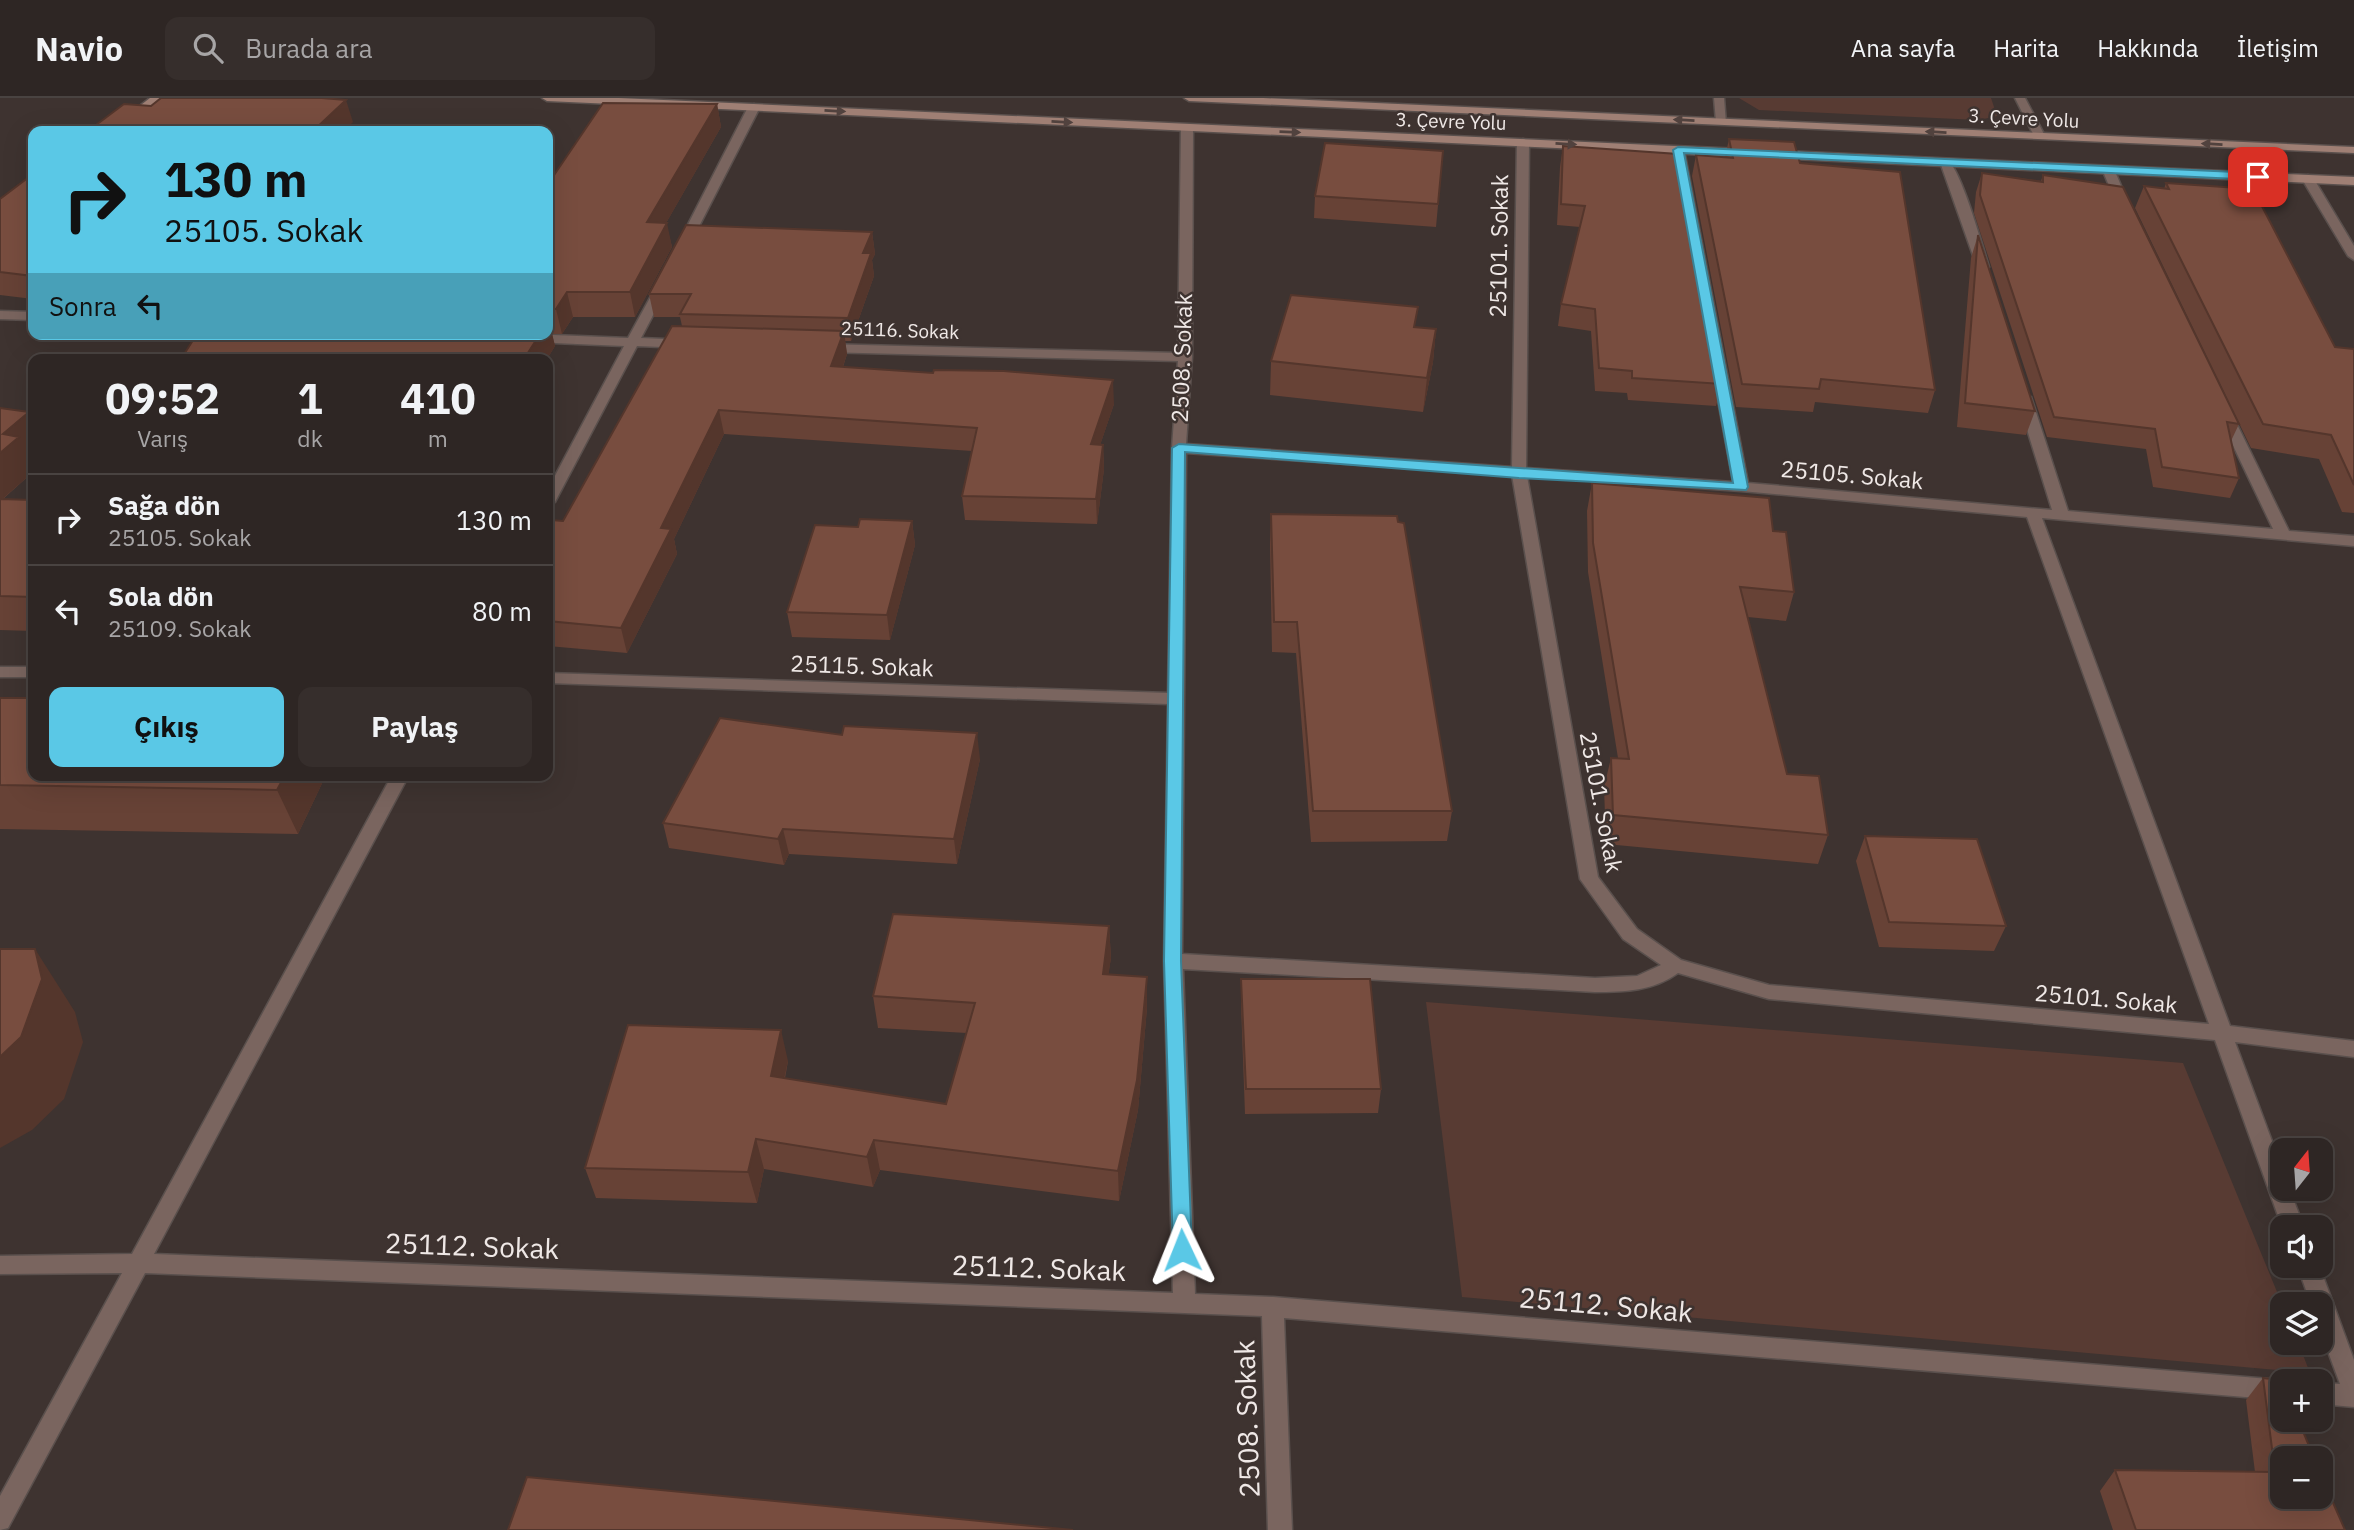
<!DOCTYPE html>
<html lang="tr">
<meta charset="utf-8">
<style>
body{margin:0;font-family:"IBM Plex Sans",sans-serif;background:#362e2c;color:#f1f3f6;height:100vh;display:flex;flex-direction:column;font-size:26px;white-space:nowrap}
*{box-sizing:border-box;margin:0}
p{font-size:23px;color:#a7a5a6}
.icon{flex:none;width:38px;height:38px;fill:none;stroke:currentColor;stroke-width:2;stroke-linecap:round;stroke-linejoin:round}
.map{position:relative;flex:1;overflow:hidden}
.details{position:absolute;left:28px;top:256px;width:525px;height:427px;display:flex;flex-direction:column;background:#2e2624;border-radius:14px;box-shadow:0 7px 28px #0002,0 0 0 2px #494341}
.details>*{flex:none}
.banner{position:absolute;left:28px;top:28px;width:525px;height:214px;border-radius:14px;box-shadow:0 7px 28px #0002,0 0 0 2px #494341;background:#5ac8e6;color:#111;overflow:hidden}
.needle{width:46px;rotate:17deg}
.buttons{position:absolute;left:2270px;top:1040px;display:grid;gap:14px}
.buttons a{display:grid;place-items:center;width:63px;height:63px;border-radius:14px;background:#2e2624;box-shadow:0 7px 28px #0002,0 0 0 2px #494341;font-size:35px}
.pin{position:absolute;display:grid;place-items:center;width:60px;height:60px;color:#fff;margin:-30px;border-radius:14px;box-shadow:0 4px 10px #0006}
.me{position:absolute;width:77px;margin:-38px;rotate:358deg;stroke-linejoin:round;filter:drop-shadow(0 0 5px #0008)}
.turn{display:flex;align-items:center;gap:24px;height:147px;padding:0 21px;font-size:32px}
.turn .icon{width:91px;height:91px;stroke-width:2.5}
.turn b{display:block;font-size:49px;line-height:60px}
.then{display:flex;align-items:center;height:66px;padding:0 21px;background:#0003;gap:14px;font-size:26px}
.eta{display:flex;justify-content:space-evenly;align-items:center;height:119px;text-align:center}
.eta b{font-size:42px;font-weight:700;line-height:49px}
.button{display:flex;gap:14px;margin-top:auto;padding:14px 21px}
.button a{flex:1;height:80px;border-radius:14px;background:#5ac8e6;color:#111;font-size:28px;font-weight:700;line-height:80px;text-align:center}
.button a+a{background:#362e2c;color:#f1f3f6}
ul{padding:0;list-style:none}
li{display:flex;align-items:center;gap:21px;height:91px;padding:0 21px;border-top:2px solid #494341}
li div{flex:1}
li b{display:block;font-size:26px}
li em{font-style:normal}
header{display:flex;align-items:center;gap:42px;box-sizing:border-box;height:98px;padding:0 35px;background:#2e2624;border-bottom:2px solid #494341}
header strong{font-size:33px}
nav{display:flex;gap:38px;margin-inline-start:auto;font-size:24px}
.search{width:490px;height:63px;background:#362e2c;display:flex;align-items:center;gap:18px;box-sizing:border-box;padding:0 24px;border-radius:14px;color:#a7a5a6;font-size:26px}
.map>svg:first-child{display:block}
.green{fill:#583b33}
.lines{fill:none;stroke-linecap:round;stroke-linejoin:round}
.street-casing{stroke:#5a504d;stroke-width:3}
.secondary-casing{stroke:#5a504d;stroke-width:3}
.street{fill:#7a655f;fill-rule:evenodd}
.secondary{fill:#9f7f74;fill-rule:evenodd}
.wall{fill:#674236}
.shaded-wall{fill:#54362c}
.building{fill:#784d3f;stroke:#54362c;stroke-width:2}
.oneway{fill:#51423e}
.route{fill:#5ac8e6;stroke:#3a8296;stroke-width:2}
.labels{text-anchor:middle;stroke-width:5;stroke-linejoin:round;paint-order:stroke}
.far-street-label{font-size:19px;fill:#efe8e6;stroke:#3e3330}
.street-label{font-size:23px;fill:#efe8e6;stroke:#3e3330}
.near-street-label{font-size:28px;fill:#efe8e6;stroke:#3e3330}
</style>
<header>
<strong>Navio</strong>
<div class="search"><svg class="icon" aria-label="search" viewBox="0 0 24 24"><circle cx="10" cy="10" r="6"/><path d="M15 15l6 6"/></svg>Burada ara</div>
<nav><a>Ana sayfa</a><a>Harita</a><a>Hakkında</a><a>İletişim</a></nav>
</header>
<div class="map">
<svg width="2354" height="1432" viewBox="0 0 2354 1432">
<rect width="100%" height="100%" fill="#3e3330"/>
<path class="green" d="M1739 0H1991L1997 18 1979 22 1759 12Z
M1426 904 2183 965 2282 1206V1244H2298L2310 1275 1462 1199Z"/>
<g class="lines">
<g class="street-casing">
<path id="street" d="M1714 0H1724L1726 26 1716 24Z
M2015 0H2025L2045 38 2043 40H2035Z
M754 6 760 9 690 146 680 149 678 146 748 9Z
M1187 27 1193 30 1192 259 1186 346 1512 369 1517 44 1523 41 1529 44 1526 370 1733 384 1672 52 1678 49 1684 52 1748 385 2052 412 2017 299 2024 295 2031 299 2068 413 2273 431 2218 316 2225 312 2232 316 2289 433 2354 438V448L2042 420 2230 928 2354 943V959L2235 944 2282 1070V1090H2289L2304 1129H2282L2215 942 1769 901 1678 875C1653 893 1625 894 1595 894L1183 871 1195 1196 1273 1199 2282 1282 2285 1283H2282V1302L1284 1220 1292 1432H1268L1262 1218 145 1175 8 1430 0 1432V1398L122 1175 0 1176V1158L132 1156 392 677H409L154 1156 1173 1195 1164 863 1168 606 548 585V575L1168 595 1172 350 1178 263 823 254 816 250 823 246 1178 255 1181 30ZM1186 355 1512 377 1580 781 1623 841 1661 867 1637 878 1595 880 1182 856ZM1527 378 1741 393 2027 419 2209 926 1769 887 1681 862 1637 831 1598 779Z
M1946 61C1960 67 1983 150 1989 169L1987 172H1979L1977 169 1940 64Z
M2104 69 2114 71 2130 109 2128 112 2118 109 2102 71Z
M2308 77 2314 81 2354 148V162L2348 158 2302 81Z
M663 183 669 187 641 240 687 242 694 246 687 250 637 248 555 404 548 408V391L624 248 530 244 523 240 529 236 628 240 657 187Z
M0 213 33 214V222L0 221Z
M0 569H33V579H0Z
M2297 1167H2319L2354 1262V1309L2320 1306V1285L2340 1286 2320 1232V1206H2311Z"/>
</g>
<g class="secondary-casing">
<path id="secondary" d="M150 0H162L119 33H107Z
M542 0H619L2354 79V87L547 3Z
M1184 0H1263L2354 49V55L1189 3Z"/>
</g>
<use href="#street" class="street"/>
<use href="#secondary" class="secondary"/>
</g>
<path class="wall" d="M717 6 721 29 666 125 672 149 635 219H573L562 236H552L555 248 547 261H181L548 236V86Z
M1729 41 1800 65 1935 292 1928 315 1815 304 1813 314 1736 309 1692 78 1696 57 1725 59Z
M1563 48 1722 286 1716 308 1628 302 1627 295 1595 293 1591 233 1558 228 1561 206 1580 129 1557 127 1560 69Z
M1443 53 1436 129 1314 120 1315 98Z
M1982 75 2041 83 2043 77 2239 326 2231 343 2239 380 2230 400 2153 389 2146 351 2047 339 1974 115 1976 94Z
M33 76V201L0 197V101Z
M2166 85 2335 249 2354 251V415L2342 414 2319 361 2251 350 2135 110 2144 88 2164 91Z
M872 134 875 156 872 162 874 178 851 243H845L847 256 843 269 1114 306 1100 347H1103L1104 371 1097 426 965 422 962 398 972 353 724 336 674 441 677 456 627 555 548 548V427L563 423 682 228 680 219H654L649 196Z
M1978 137 2035 313 2026 337 1957 329 1971 160Z
M1416 229 1436 231 1433 264 1423 314 1270 297 1271 263Z
M0 310 33 368V374L3 401 33 402V533L0 532Z
M1592 385 1773 433 1794 494 1786 523 1748 519 1787 676 1828 737 1818 766 1606 746 1604 689 1611 660H1618L1588 474 1587 413Z
M1271 416 1398 424 1452 713 1447 743 1311 744 1296 555 1272 554 1270 446Z
M912 423 915 447 890 542 792 539 787 514 858 429Z
M0 600 326 677 298 736 0 731Z
M980 661 957 766 789 756 784 767 669 750 663 725Z
M1865 738 2006 828 1994 853 1879 849 1856 763Z
M1109 828 1111 860 1108 877 1147 879V910L1138 1012 1119 1103 880 1072 873 1089 764 1071 757 1105 596 1100 585 1070 788 963 785 980 946 1006 967 935 878 930 873 898Z
M1241 881 1381 991 1378 1015 1245 1016 1241 906Z
M2263 1280 2345 1432H2113L2100 1393 2115 1372 2255 1374 2246 1302Z"/>
<path class="shaded-wall" d="M346 2 353 24 344 33H313Z
M717 6 721 29 653 148 647 124Z
M667 125 672 149 635 219 630 194Z
M872 134 875 156 872 162 874 178 851 243 848 220 863 155Z
M567 194 573 219 562 236 556 211Z
M549 223 555 248 547 261H524L540 236H548Z
M1436 231 1433 264 1423 314 1427 280Z
M844 233 847 256 835 292 831 268Z
M1113 282 1114 306 1092 371 1091 346Z
M719 312 724 336 674 441 677 456 627 555 621 530 661 430Z
M29 314 33 322V358L30 361 33 368V374L0 403V355L3 336Z
M1103 347 1104 371 1097 426 1096 401Z
M912 423 915 447 890 542 887 517Z
M977 635 980 661 957 766 954 741Z
M285 677H326L298 736 277 692Z
M783 731 789 756 784 767 778 741Z
M1109 828 1111 860 1104 908 1103 876Z
M35 851 75 914 83 944 64 1001 32 1032 0 1050V959Z
M1147 879V910L1138 1012 1119 1103 1118 1073Z
M781 932 788 963 778 1009 771 978Z
M756 1041 764 1071 757 1105 748 1074Z
M874 1042 880 1072 873 1089 867 1059Z"/>
<path class="building" d="M161 0H322L346 2 313 33H88L124 6 151 8Z
M603 5 717 6 647 124 667 125 630 194H567L556 211H548V86Z
M1729 41 1794 44 1800 65 1900 74 1935 292 1821 281 1819 291 1742 286 1696 57 1733 60Z
M1325 45 1443 53 1438 106 1315 98Z
M1563 48 1678 56 1722 286 1632 280V273L1599 270 1595 211 1561 206 1585 108 1561 106Z
M1982 75 2043 84V77L2123 89 2239 326 2227 324 2239 380 2162 369 2155 331 2054 319 1980 97Z
M33 76V178L0 174V101Z
M2166 85 2253 91 2335 249 2354 251V387L2331 337 2263 326 2144 88 2169 91Z
M686 127 872 134 863 155H871L848 220 680 216 691 196H649Z
M1978 137 2035 313 1965 305Z
M1291 197 1418 209 1414 229 1436 231 1427 280 1271 263Z
M672 228 844 233 831 268 933 275 934 272 1004 273 1113 282 1091 346 1103 347 1096 401 962 398 977 330 719 312 661 430 671 431 621 530 548 523V427L551 422 563 423Z
M197 236H540L524 261H181Z
M0 310 29 314 3 336 19 339 0 355Z
M1592 385 1769 400 1773 433 1786 434 1794 494 1740 489 1787 676 1819 678 1828 737 1613 717 1611 660 1629 661 1593 445Z
M0 401 33 402V499L0 498Z
M1271 416 1397 418 1398 424 1404 425 1452 713H1313L1297 524H1274Z
M860 421 912 423 887 517 787 514 815 427 858 429Z
M0 600H33V677H285L277 692 0 687Z
M720 620 842 637 844 628 977 635 954 741 783 731 778 741 663 725Z
M1865 738 1977 741 2006 828 1889 824Z
M893 816 1109 828 1103 876 1147 879 1137 982 1118 1073 874 1042 867 1059 756 1041 748 1074 585 1070 628 927 781 932 771 978 946 1006 975 905 873 898Z
M0 851H35L42 881 21 939 0 959Z
M1241 881H1370L1381 991H1246Z
M2263 1280 2281 1282 2282 1284V1321H2298L2314 1360H2282V1398H2320V1375L2345 1432H2136L2115 1372 2275 1374Z
M527 1379 1073 1432H508Z"/>
<defs><path id="oneway-solid" d="M-6-.8H1V-3.2L6.5 0L1 3.2V.8H-6Z" transform="scale(1.75)"/></defs>
<g class="oneway">
<use href="#oneway-solid" transform="translate(835 13) rotate(3)"/>
<use href="#oneway-solid" transform="translate(1684 22) rotate(-177)"/>
<use href="#oneway-solid" transform="translate(1062 24) rotate(3)"/>
<use href="#oneway-solid" transform="translate(1290 34) rotate(2)"/>
<use href="#oneway-solid" transform="translate(1936 34) rotate(-177)"/>
<use href="#oneway-solid" transform="translate(1566 46) rotate(3)"/>
<use href="#oneway-solid" transform="translate(2212 46) rotate(-177)"/>
</g>
<path class="route" d="M1678 49 2258 75 2264 79 2258 82 1684 55 1748 389 1746 392 1519 380 1185 354 1181 863 1192 1152 1189 1158 1182 1161 1176 1158 1173 1152 1164 863 1172 350 1179 346 1733 385 1673 52Z"/>
<g class="labels">
<g class="far-street-label">
<text transform="translate(2024 20) rotate(3)" y="7">3. Çevre Yolu</text>
<text transform="translate(1451 23) rotate(2)" y="7">3. Çevre Yolu</text>
<text transform="translate(900 232) rotate(2)" y="7">25116. Sokak</text>
</g>
<g class="street-label">
<text transform="translate(1499 148) rotate(-89)" y="8">25101. Sokak</text>
<text transform="translate(1182 260) rotate(-88)" y="8">2508. Sokak</text>
<text transform="translate(1852 377) rotate(5)" y="8">25105. Sokak</text>
<text transform="translate(862 568) rotate(2)" y="8">25115. Sokak</text>
<text transform="translate(1601 704) rotate(79)" y="8">25101. Sokak</text>
<text transform="translate(2106 901) rotate(5)" y="8">25101. Sokak</text>
</g>
<g class="near-street-label">
<text transform="translate(472 1148) rotate(2)" y="10">25112. Sokak</text>
<text transform="translate(1039 1170) rotate(2)" y="10">25112. Sokak</text>
<text transform="translate(1606 1207) rotate(5)" y="10">25112. Sokak</text>
<text transform="translate(1247 1321) rotate(-92)" y="10">2508. Sokak</text>
</g>
</g>
</svg>
<div class="buttons">
<a><svg class="needle" viewBox="-14 -14 28 28"><path d="M0-13l5 13h-10z" fill="#e53935"/><path d="M0 13l5-13h-10z" fill="#a7a5a6"/></svg></a>
<a><svg class="icon" aria-label="sound" viewBox="0 0 24 24"><path d="M4 9h4l5-4v14l-5-4H4zM17 9q2 3 0 6"/></svg></a>
<a><svg class="icon" aria-label="layers" viewBox="0 0 24 24"><path d="M12 4l9 5-9 5-9-5zM3 14l9 5 9-5"/></svg></a>
<a>+</a>
<a>−</a>
</div>
<div class="pin" style="left:2258px;top:79px;background:#d93025"><svg class="icon" aria-label="arrive" viewBox="0 0 24 24"><path d="M6 21V4h12l-3 4 3 4H6"/></svg></div>
<svg class="me" style="left:1182px;top:1152px" viewBox="-20 -20 40 40"><path d="M0-17L14 15 0 8-14 15z" fill="#5ac8e6" stroke="#fff" stroke-width="4"/></svg>
<div class="banner">
<div class="turn"><svg class="icon" aria-label="right" viewBox="0 0 24 24"><path d="M7 20v-9h11M14 6l5 5-5 5"/></svg><div><b>130 m</b>25105. Sokak</div></div>
<div class="then">Sonra<svg class="icon" aria-label="left" viewBox="0 0 24 24"><path d="M17 20v-9H6M10 6l-5 5 5 5"/></svg></div>
</div>
<section class="details">
<div class="eta">
<div><b>09:52</b><p>Varış</p></div>
<div><b>1</b><p>dk</p></div>
<div><b>410</b><p>m</p></div>
</div>
<ul>
<li><svg class="icon" aria-label="right" viewBox="0 0 24 24"><path d="M7 20v-9h11M14 6l5 5-5 5"/></svg><div><b>Sağa dön</b><p>25105. Sokak</p></div><em>130 m</em></li>
<li><svg class="icon" aria-label="left" viewBox="0 0 24 24"><path d="M17 20v-9H6M10 6l-5 5 5 5"/></svg><div><b>Sola dön</b><p>25109. Sokak</p></div><em>80 m</em></li>
</ul>
<div class="button"><a>Çıkış</a><a>Paylaş</a></div>
</section>
</div>
